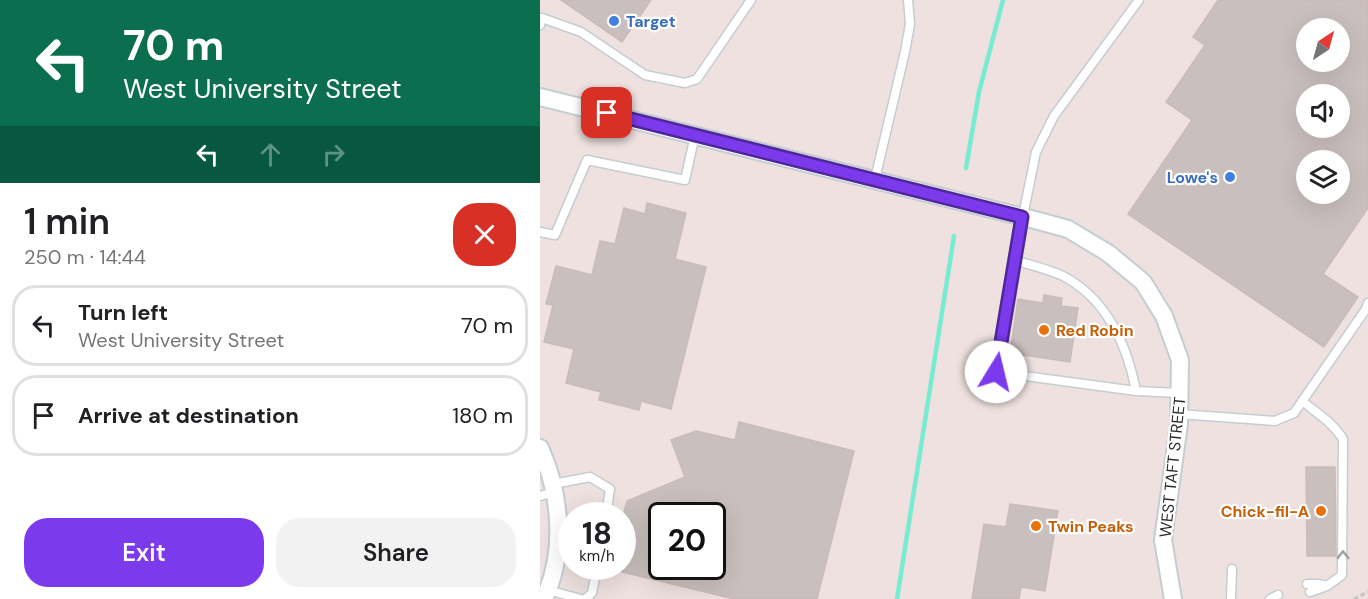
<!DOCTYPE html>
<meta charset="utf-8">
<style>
body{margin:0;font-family:"DM Sans",sans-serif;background:#f2f2f2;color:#202124;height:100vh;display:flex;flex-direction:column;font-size:22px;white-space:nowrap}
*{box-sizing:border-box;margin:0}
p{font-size:20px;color:#757577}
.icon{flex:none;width:33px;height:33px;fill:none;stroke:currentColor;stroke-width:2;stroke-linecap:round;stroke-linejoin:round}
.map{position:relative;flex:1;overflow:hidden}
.panel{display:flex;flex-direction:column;background:#fff;width:540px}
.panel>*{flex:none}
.banner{background:#0b6e4f;color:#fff;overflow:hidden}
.needle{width:39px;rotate:36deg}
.tools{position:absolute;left:756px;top:18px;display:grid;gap:12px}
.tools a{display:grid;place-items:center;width:54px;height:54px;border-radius:50%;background:#fff;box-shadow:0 6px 24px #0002;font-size:30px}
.speed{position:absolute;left:18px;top:502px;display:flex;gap:12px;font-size:30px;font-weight:700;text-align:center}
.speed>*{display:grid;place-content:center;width:78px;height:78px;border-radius:50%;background:#fff;box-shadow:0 6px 24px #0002;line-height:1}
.speed small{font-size:15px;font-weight:400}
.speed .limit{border:3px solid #111;border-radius:9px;background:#fff;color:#111}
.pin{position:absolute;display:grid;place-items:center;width:51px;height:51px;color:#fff;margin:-26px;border-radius:12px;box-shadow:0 3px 9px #0006}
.me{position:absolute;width:66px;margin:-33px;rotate:9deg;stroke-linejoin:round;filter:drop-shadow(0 0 4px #0008)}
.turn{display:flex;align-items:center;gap:21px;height:126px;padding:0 24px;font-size:27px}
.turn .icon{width:78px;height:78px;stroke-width:2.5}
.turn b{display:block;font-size:42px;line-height:51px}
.lanes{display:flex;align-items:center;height:57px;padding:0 24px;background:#0003;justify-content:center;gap:30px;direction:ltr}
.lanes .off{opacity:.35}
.round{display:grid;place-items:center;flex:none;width:63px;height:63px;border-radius:24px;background:#f2f2f2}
.headline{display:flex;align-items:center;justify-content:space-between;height:102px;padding:0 24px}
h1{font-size:36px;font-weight:600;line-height:45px}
.action{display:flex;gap:12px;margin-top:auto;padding:12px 24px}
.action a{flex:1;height:69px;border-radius:24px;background:#7c3aed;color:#fff;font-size:24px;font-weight:600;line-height:69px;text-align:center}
.action a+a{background:#f2f2f2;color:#202124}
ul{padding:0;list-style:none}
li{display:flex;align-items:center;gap:18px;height:81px;margin:0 12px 9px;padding:0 12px;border:3px solid #e0e0e0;border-radius:24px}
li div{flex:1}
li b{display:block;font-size:22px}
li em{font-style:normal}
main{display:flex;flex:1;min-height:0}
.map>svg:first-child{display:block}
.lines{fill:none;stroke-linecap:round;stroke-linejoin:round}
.stream{stroke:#77ecd0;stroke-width:4.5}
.building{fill:#c9bfbe;stroke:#c9bbb9;stroke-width:1.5;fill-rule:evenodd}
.lane-casing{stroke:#c4ced2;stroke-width:11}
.street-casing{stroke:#c4ced2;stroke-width:20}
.path{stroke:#c4c4c4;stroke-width:3;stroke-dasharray:4.5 3;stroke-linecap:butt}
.lane{stroke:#fff;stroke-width:8}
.street{stroke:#fff;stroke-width:16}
.oneway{stroke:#a0a0a0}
.route-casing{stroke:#51269a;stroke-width:15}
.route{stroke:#7c3aed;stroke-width:10}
.shop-dot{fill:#3f7fe0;stroke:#fff;stroke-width:2}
.food-dot{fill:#e8710a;stroke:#fff;stroke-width:2}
.labels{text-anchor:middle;stroke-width:4.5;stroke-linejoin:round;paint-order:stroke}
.shop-label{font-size:16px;font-weight:bold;fill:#366cbe;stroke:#fff;text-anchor:start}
.food-label{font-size:16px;font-weight:bold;fill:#c56008;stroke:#fff;text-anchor:start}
.street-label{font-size:16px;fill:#2d2d2d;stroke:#fff}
</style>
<main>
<section class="panel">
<div class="banner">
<div class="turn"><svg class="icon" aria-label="left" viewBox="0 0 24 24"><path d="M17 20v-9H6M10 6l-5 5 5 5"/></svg><div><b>70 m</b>West University Street</div></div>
<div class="lanes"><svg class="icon" aria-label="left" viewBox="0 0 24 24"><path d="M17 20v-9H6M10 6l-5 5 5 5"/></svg><svg class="icon off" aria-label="ahead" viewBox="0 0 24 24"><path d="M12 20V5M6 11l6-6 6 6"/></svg><svg class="icon off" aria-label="right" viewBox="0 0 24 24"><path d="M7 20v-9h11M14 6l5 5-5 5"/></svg></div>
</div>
<div class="headline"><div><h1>1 min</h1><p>250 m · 14:44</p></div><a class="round" style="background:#d93025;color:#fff"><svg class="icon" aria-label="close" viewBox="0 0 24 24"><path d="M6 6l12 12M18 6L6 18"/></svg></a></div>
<ul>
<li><svg class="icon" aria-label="left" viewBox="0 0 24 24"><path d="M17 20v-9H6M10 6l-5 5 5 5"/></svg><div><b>Turn left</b><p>West University Street</p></div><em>70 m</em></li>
<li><svg class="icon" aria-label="arrive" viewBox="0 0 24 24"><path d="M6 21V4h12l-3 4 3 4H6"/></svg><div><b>Arrive at destination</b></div><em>180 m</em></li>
</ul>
<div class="action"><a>Exit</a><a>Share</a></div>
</section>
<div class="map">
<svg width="828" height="599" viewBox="0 0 828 599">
<rect width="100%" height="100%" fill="#eee1e0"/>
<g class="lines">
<path class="stream" d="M426 168 439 92 463 0
M357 599 414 236"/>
</g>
<path class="building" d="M21 0H111L82 42Z
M678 0H828V208L783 274 818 297 784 347 588 214 652 120 626 102 665 45 653 37ZM766 28H800V62H766ZM766 94H800V128H766ZM766 160H800V194H766Z
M107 203 146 213 135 259 166 267 131 409 101 401 99 410 59 400 61 392 26 383 34 349 4 342 13 305 6 304 16 266 52 275 60 241 75 244 84 208 105 214Z
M504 295 522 298 521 306 538 308 530 362 470 353 478 299 503 303Z
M199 422 314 451 277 599H194L82 572V520L87 501 145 477 131 440 156 431 195 440ZM122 516H172V567H122Z
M766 467H795L796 556H767Z
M470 504 518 511 505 591 481 587 479 599H432L444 524 466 527Z"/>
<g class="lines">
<g class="lane-casing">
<path id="lane" d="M599 0 514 116 496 152 474 260 456 372 596 391 639 393
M0 25 2 18 41 32 105 75 145 83 157 79 211 0
M335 179 365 52 370 24 368 0
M0 232 15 235 47 160 145 180 155 135
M474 260C490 265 508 269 523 276 567 299 587 345 596 391
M762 401C777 413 793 423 803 439L802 575 787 586 779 584H767
M639 414 735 421 754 413 826 309 828 303
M13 484 50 477 70 489 66 516
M0 496 15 492
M8 590 41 599
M770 592 787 586
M45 599 52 593 57 567
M691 599 692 569
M730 599 738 595"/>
</g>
<g class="street-casing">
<path id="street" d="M0 97 495 220 528 229 568 253 603 282 624 316 640 360 639 424 623 540 633 599
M0 448C21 494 26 552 4 599"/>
</g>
<path class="path" d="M814 599 828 592"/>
<use href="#lane" class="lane"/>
<use href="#street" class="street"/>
</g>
<defs><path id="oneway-chevron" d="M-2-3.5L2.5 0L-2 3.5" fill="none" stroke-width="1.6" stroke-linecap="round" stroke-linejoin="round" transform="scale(1.5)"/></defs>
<use class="oneway" href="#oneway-chevron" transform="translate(803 555) rotate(-90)"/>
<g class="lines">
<g class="route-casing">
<path id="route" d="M67 113 482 217 456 372"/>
</g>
<use href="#route" class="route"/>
</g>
<g class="shop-dot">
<circle cx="74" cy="21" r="6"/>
<circle cx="690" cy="177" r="6"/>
</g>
<g class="food-dot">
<circle cx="504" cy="330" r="6"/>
<circle cx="781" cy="511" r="6"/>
<circle cx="496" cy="526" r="6"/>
</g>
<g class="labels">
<g class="shop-label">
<text x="86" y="27">Target</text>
<text x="678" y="183" text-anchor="end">Lowe's</text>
</g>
<g class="food-label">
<text x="516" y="336">Red Robin</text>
<text x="769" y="517" text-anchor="end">Chick-fil-A</text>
<text x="508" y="532">Twin Peaks</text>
</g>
<g class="street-label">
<text transform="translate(632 467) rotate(-84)" y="6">WEST TAFT STREET</text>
</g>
</g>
</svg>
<div class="tools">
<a><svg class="needle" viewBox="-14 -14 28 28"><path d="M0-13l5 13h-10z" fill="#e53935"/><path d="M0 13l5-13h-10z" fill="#757577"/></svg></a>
<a><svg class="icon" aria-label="sound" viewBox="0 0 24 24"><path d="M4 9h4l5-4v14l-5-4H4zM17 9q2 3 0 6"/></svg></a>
<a><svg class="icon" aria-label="layers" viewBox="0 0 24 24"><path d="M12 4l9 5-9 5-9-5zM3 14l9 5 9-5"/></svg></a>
</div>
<div class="speed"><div>18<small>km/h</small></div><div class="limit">20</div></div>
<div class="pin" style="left:67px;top:113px;background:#d93025"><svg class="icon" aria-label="arrive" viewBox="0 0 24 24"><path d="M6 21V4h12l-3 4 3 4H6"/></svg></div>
<svg class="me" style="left:456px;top:372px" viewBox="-20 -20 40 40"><circle r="19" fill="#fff"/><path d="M0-13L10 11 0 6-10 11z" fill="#7c3aed"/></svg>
</div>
</main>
